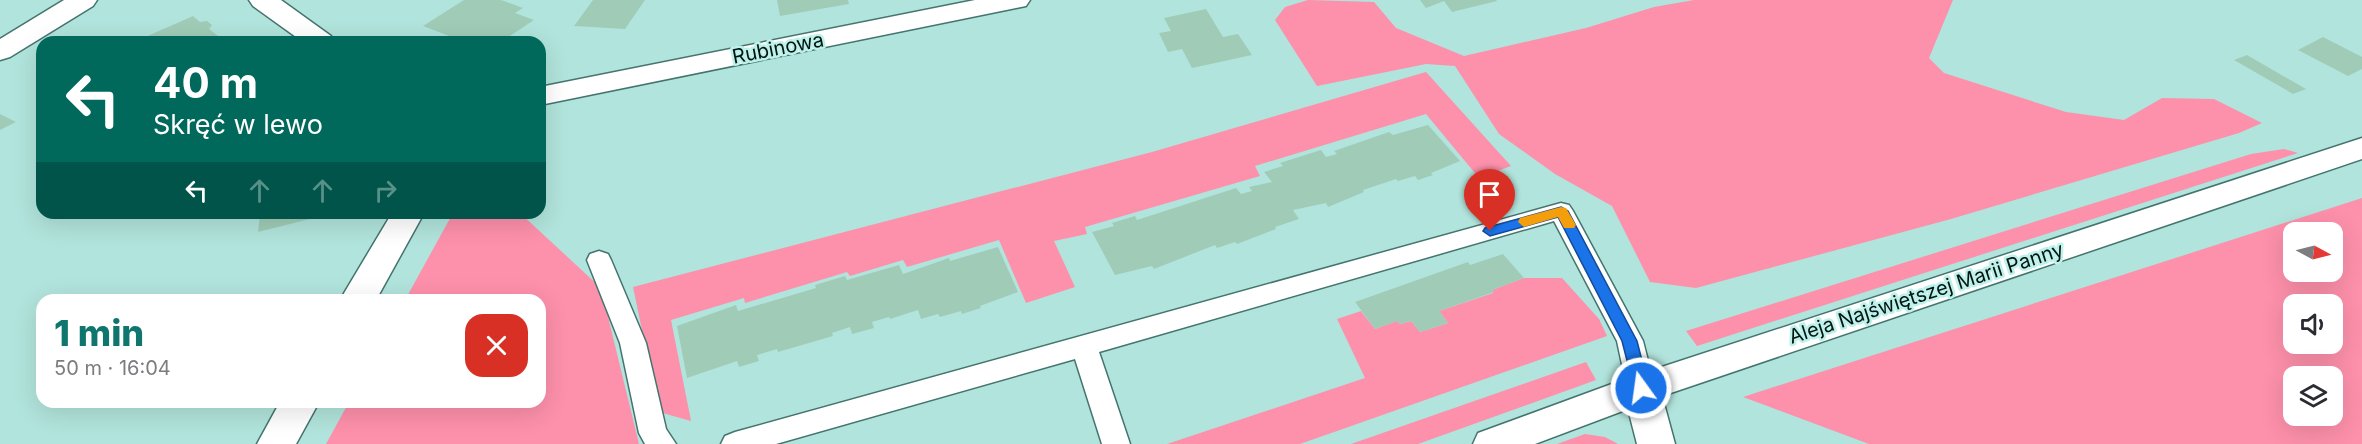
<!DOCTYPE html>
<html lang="pl">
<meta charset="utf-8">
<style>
body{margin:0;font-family:Inter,sans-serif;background:#f7f7f7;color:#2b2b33;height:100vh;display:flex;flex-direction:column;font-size:22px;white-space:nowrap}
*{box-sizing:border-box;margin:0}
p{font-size:20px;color:#7c7c81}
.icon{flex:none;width:33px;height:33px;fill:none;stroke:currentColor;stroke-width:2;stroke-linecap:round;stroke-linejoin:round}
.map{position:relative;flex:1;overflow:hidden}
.drawer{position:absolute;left:36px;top:294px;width:510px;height:114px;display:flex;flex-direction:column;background:#fff;border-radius:18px;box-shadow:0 6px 24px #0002}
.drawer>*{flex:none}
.guide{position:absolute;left:36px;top:36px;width:510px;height:183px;border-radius:18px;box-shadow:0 6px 24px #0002;background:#00695c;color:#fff;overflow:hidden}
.needle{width:39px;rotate:97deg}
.tools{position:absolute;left:2283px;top:222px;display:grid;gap:12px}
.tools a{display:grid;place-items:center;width:60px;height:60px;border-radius:12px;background:#fff;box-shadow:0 6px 24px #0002;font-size:30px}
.pin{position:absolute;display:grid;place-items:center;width:51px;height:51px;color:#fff;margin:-62px -26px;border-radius:50% 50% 50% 0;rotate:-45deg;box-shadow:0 0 6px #0007}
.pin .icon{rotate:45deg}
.me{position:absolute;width:66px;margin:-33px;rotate:346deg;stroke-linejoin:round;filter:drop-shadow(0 0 4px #0008)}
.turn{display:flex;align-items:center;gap:21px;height:126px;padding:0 18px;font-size:27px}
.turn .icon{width:78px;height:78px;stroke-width:2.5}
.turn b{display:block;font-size:42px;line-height:51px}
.lanes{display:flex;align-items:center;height:57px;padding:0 18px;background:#0003;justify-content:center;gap:30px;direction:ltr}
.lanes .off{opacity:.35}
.round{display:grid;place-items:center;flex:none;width:63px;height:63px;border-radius:18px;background:#f7f7f7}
.summary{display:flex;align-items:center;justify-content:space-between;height:102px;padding:0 18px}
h1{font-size:36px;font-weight:800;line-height:45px;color:#0f766e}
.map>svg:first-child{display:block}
.green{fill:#fd90ab;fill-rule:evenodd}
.building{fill:#a0ccb7}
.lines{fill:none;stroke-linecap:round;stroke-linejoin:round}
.lane-casing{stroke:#44746e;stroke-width:3}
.street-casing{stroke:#44746e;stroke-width:3}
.secondary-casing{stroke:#44746e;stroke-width:3}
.lane{fill:#fff;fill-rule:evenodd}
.street{fill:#fff;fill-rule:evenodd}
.secondary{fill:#fff;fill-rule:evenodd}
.route{fill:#1a73e8;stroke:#114b97;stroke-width:1.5}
.slow{fill:#f59e0b}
.labels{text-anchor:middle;stroke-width:5;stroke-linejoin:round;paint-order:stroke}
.street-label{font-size:20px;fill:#021512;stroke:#bdf1ea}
</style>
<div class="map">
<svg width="2362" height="444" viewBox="0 0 2362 444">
<rect width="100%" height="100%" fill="#b1e4dc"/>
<path class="green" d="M1308 0 1374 2 1396 28 1464 56 1586 28 1654 7 1694 0H1953L1929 58 1944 73 2066 112 2124 120 2162 98 2214 99 2262 123 2239 133 1951 219 1696 288 1650 282 1612 206 1555 174 1499 134 1455 66 1426 64 1317 86 1275 20 1285 7Z
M1426 72 1511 166 1479 178 1426 114 1255 166 1260 176 1085 227 1087 234 1054 241 1075 287 1026 303 999 240 907 267 903 260 850 276 847 272 745 303 744 298 671 320 691 421 659 412 633 287 1152 152Z
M2284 149 2298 153 1697 346 1686 331 2251 154Z
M2362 198V444H1869L1743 397ZM2332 232V272H2294V232ZM2294 304H2332V344H2294ZM2332 376V416H2294V376Z
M453 213H520L601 288 639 444H326L349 402H540V300H405Z
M1524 278H1562L1599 319 1607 336 1300 444H1167L1365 378 1337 319 1361 311 1375 329 1397 321 1400 324 1411 321 1420 332 1448 323 1439 311 1493 293 1492 290Z
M1586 362 1596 380 1418 444H1351Z
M1585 434 1605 437 1618 444H1557Z"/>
<path class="building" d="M464 0H501L523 8 515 13 534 20 501 42H484L473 38 465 42 423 26Z
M593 0H645L625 29 574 26Z
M777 0H848L849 4 780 16Z
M1420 0H1496L1497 1 1452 12 1444 1 1426 8Z
M1206 9 1223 37 1238 34 1252 55 1192 68 1182 49 1168 52 1159 33 1171 31 1164 18Z
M193 16 200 22 207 21 212 25 209 29 218 36 206 42H134Z
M2323 37 2362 57V69L2348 76 2298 50Z
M2247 55 2306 89 2293 94 2234 60Z
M0 114 16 122 0 130Z
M1428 125 1460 161 1431 173 1433 175 1418 180 1415 176 1398 181 1396 179 1363 190 1364 192 1328 207 1326 203 1293 210 1299 219 1275 227 1276 229 1237 244 1235 242 1217 248 1215 245 1154 269 1152 266 1115 275 1092 232 1114 226 1112 223 1135 216 1137 220 1236 188 1241 194 1252 191 1249 187 1272 182 1264 172 1283 166 1280 163 1321 150 1326 157 1337 154 1334 151 1389 132 1393 135Z
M260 213H330V214L258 232Z
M998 247 1018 292 980 306 981 308 962 314 961 311 940 317 938 314 921 319 918 310 890 319 889 317 872 322 874 328 852 334 850 327 832 333 833 336 778 352 777 349 757 355 759 361 739 367 737 361 687 378 677 326 736 305 738 311 816 288 815 285 845 276 847 280 899 265 903 274 949 258 950 261Z
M1503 254 1524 278 1492 290 1494 292 1439 311 1448 323 1420 332 1411 321 1400 324 1397 321 1375 329 1355 302 1468 262 1470 265Z"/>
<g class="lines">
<g class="lane-casing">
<path id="lane" d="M1561 203 1569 205 1573 211 1643 341 1655 388 1651 396 1641 399 1631 396 1627 388 1617 341 1554 221 1099 352 1130 444H1102L1075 359 776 444H721L725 436 735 432Z
M599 251 608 254 611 260 646 343 666 429 676 444H645L639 433 620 343 587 260 590 254Z"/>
</g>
<g class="street-casing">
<path id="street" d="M249 0H281L331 36 335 42H303L253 6Z
M975 0H1030L1026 6 1016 8 540 105V87Z
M2362 138V159L1662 396 1675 444H1637L1628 409 1535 444H1473L1478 433 1628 378Z
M392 213H424L376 300H340Z
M280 402H319L296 444H257Z"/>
</g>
<g class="secondary-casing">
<path id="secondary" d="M64 0H97L93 6 10 57 0 60V39Z"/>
</g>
<use href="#lane" class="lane"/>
<use href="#street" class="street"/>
<use href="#secondary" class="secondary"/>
</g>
<path class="route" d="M1561 207 1568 211 1637 341 1649 388 1647 392H1636L1634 388 1622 341 1558 217 1490 236 1483 231 1485 228Z"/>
<path class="slow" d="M1561 207 1566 208 1576 225 1574 228H1564L1558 217 1524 227 1518 222 1520 218Z"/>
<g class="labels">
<g class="street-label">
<text transform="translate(778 48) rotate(-11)" y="7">Rubinowa</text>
<text transform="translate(1926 293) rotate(-18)" y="7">Aleja Najświętszej Marii Panny</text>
</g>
</g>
</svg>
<div class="tools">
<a><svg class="needle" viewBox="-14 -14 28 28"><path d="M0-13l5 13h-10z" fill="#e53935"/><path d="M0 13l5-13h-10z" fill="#7c7c81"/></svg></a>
<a><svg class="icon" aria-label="sound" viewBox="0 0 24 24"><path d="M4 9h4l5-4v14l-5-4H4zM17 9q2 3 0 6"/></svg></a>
<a><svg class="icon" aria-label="layers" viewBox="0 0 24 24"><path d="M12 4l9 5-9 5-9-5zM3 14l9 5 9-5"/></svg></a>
</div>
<div class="pin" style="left:1490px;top:231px;background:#d93025"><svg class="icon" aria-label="arrive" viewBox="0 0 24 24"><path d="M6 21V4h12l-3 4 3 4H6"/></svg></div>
<svg class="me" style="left:1641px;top:388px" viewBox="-20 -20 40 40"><circle r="17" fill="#1a73e8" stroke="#fff" stroke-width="3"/><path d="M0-11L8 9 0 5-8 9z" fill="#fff"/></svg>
<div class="guide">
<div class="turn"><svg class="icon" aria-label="left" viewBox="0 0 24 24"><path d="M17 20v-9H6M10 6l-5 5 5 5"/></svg><div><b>40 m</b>Skręć w lewo</div></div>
<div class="lanes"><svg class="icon" aria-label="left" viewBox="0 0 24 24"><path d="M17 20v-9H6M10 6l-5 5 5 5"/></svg><svg class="icon off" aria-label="ahead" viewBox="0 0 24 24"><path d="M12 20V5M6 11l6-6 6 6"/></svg><svg class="icon off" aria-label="ahead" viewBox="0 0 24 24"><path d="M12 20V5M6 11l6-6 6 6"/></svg><svg class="icon off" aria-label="right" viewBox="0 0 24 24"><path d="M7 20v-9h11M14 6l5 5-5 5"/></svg></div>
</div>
<section class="drawer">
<div class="summary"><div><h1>1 min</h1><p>50 m · 16:04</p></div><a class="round" style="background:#d93025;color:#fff"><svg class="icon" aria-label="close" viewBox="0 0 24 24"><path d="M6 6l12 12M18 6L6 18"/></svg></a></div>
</section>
</div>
